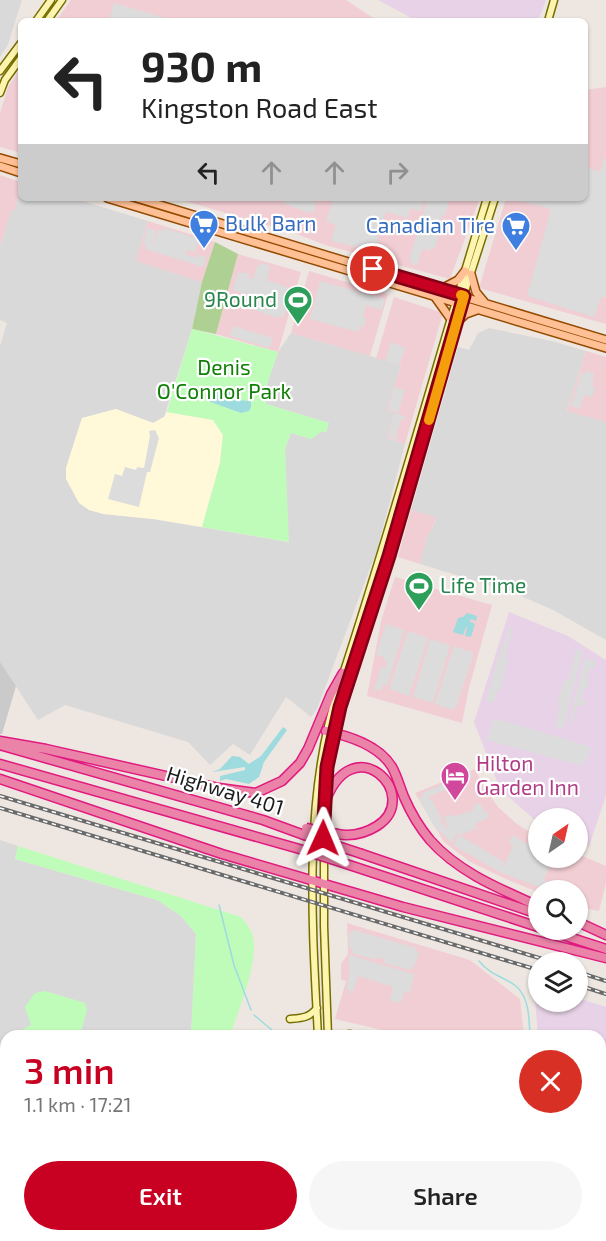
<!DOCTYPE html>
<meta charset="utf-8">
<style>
body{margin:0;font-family:"Exo 2",sans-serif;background:#f6f6f6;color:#222;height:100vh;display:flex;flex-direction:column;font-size:22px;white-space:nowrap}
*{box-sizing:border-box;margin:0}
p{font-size:20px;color:#767676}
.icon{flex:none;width:33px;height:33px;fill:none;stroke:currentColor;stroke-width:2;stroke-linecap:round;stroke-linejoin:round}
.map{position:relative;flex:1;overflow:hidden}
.sheet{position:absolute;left:0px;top:1030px;width:606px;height:212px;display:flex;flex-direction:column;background:#fff;border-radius:18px 18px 0 0;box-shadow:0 2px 4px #0004}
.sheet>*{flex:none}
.guide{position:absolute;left:18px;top:18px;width:570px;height:183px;border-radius:9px;box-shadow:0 2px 4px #0004;background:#fff;color:#222;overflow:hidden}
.needle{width:39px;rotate:34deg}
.controls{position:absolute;left:528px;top:808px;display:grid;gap:12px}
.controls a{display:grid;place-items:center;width:60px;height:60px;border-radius:50%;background:#fff;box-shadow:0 2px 4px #0004;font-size:30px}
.pin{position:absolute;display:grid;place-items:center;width:51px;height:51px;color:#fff;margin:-26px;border:3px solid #fff;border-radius:50%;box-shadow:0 2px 6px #0007}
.me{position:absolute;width:66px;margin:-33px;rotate:1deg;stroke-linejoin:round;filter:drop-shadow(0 0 4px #0008)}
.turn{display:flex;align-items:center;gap:21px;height:126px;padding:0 24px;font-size:27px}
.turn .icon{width:78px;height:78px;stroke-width:2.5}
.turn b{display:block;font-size:42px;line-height:51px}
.lanes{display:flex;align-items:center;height:57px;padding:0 24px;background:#0003;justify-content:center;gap:30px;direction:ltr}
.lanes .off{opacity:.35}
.round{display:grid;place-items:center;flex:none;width:63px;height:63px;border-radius:32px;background:#f6f6f6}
.headline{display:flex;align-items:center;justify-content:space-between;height:102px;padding:0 24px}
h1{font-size:36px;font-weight:600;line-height:45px;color:#c80021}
.action{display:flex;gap:12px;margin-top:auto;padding:12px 24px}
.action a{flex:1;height:69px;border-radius:36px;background:#c80021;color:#fff;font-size:24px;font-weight:600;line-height:69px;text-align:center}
.action a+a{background:#f6f6f6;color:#222}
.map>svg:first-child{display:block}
.residential{fill:#dad9d9}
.commercial{fill:#f1ced3}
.industrial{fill:#e8d2e7}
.education{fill:#fff9d9}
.religious{fill:#cacaca}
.forest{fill:#afd093}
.park{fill:#bffcba}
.parking{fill:#dcdcdc}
.water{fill:#9edbdf}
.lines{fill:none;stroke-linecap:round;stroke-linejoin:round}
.stream{stroke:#9edbdf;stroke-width:1.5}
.secondary-casing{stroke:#766f00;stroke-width:9}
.primary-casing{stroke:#944a00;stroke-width:10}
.highway-casing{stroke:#e01a7f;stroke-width:11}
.secondary{stroke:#fdf4b0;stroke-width:6}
.primary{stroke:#ffc095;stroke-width:7}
.highway{stroke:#eb83a8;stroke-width:8}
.rail-casing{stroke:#6a6a6a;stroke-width:4}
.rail{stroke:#fff;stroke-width:1.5;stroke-dasharray:4.5;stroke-linecap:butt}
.highway-bridge-casing{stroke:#e01a7f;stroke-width:11;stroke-linecap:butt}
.highway-bridge{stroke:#eb83a8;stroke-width:8}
.route-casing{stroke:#820015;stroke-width:15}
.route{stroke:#c80021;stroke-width:10}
.slow{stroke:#f59e0b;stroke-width:10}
.labels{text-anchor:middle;stroke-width:4.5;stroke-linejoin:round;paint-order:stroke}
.shop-label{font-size:21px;fill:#366cbe;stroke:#fff;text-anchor:start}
.leisure-label{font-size:21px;fill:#27864d;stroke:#fff;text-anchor:end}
.park-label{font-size:21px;fill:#0f7f05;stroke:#fff}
.hotel-label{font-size:21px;fill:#b23c85;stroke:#fff;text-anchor:start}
.street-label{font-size:21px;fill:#1c1c1c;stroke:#fff}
</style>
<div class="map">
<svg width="606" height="1241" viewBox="0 0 606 1241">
<rect width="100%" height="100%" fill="#eee7e1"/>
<path class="residential" d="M0 0H22L8 45 0 57Z
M21 188V198H73L148 221 136 261 202 282 192 329 164 417 153 423 116 409 82 418 66 468V479L89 510 103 514 153 519 288 542 285 449 291 433 311 439 322 431 329 423 266 404 265 390 278 352 291 333 401 365 387 410 395 413 387 438 405 444 377 550 317 709 311 717 286 697 250 755 233 744 210 765 188 742 65 705 38 720 0 662V346L7 323 0 320V247L11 210H14Z
M489 328 552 341 586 351 567 410 606 422V640L553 610 512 592 420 564 427 536 432 529 436 518 411 510 458 347 469 350 478 333Z
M0 840 18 846 15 859 157 900 180 915 196 934 191 1036H6V1236H147L146 1241H0Z
M228 1236H313L312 1241H227Z"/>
<path class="commercial" d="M71 0H346L378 21H56Z
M21 68V153L0 147V113L8 87Z
M606 87V324L479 288 506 198H585V90Z
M0 175 21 182V188L14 211 11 210 0 247Z
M175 198H480L450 279 325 245 297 234Z
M148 221 215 242 202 282 136 261Z
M238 254 301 272 278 352 216 334Z
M309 271 388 294 370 356 291 333Z
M394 297 443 313 405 444 387 438 395 414 386 410 401 366 376 358Z
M586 351 606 357V422L567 411Z
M411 510 436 517 432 529 427 536 420 564 398 557Z
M395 577 492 605 469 688 462 723 367 696 381 621Z
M475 769 484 787 498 807 517 824 538 837V858H578V854L606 866V883L599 911 578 907V891L538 892 510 881 470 862 444 842 415 793Z
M347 923 470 960 520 999 524 1036H408L335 1019 346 981 341 980V964L348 954Z"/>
<path class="industrial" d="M378 0H546L538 21H417Z
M509 612 568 636 606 660V795L589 847 578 841V819H538V823L500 789 474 722Z
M534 986 538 987V1002H578V998L606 1007V1062L600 1064V1036H538Z"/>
<path class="education" d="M116 409 153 423 164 417 167 412 213 420 223 435 220 463 202 527 153 519 104 514 89 510 79 503 66 479V468L82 418Z"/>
<path class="religious" d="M0 662 16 686 2 734H0Z"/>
<path class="forest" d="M215 242 238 254 216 334 192 329 202 282Z
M348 1236H417L421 1241H348Z"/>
<path class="park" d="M192 329 278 352 265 390 269 392 266 404 329 423 326 433 322 431 311 439 291 433 285 449 289 542 202 527 220 463 223 435 213 420 167 412Z
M18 846 241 917C246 923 251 929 253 937 259 961 238 1012 230 1036H191L196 934 180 915 157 900 15 859Z
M45 991 85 1003 87 1010 80 1036H21L20 1031 31 1025 25 1007 35 993Z
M174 1236H228L227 1241H173Z"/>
<path class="parking" d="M114 3 176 21H109Z
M604 158 606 159V298L601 297 594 317 527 296 551 209 516 200 517 198H585V167L600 172Z
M285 198 314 199 313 203H316L314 211 311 213 284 204Z
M334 198H425L421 212 411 208 407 218 386 212 374 251 331 241 336 225 326 221Z
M428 198H450L445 216 442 215 436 235 438 236 435 249 431 248 430 251 422 249 417 265 411 264 412 261 409 260Z
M147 228 156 231 153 244 157 245 154 243 158 230 162 231 164 228 199 239 195 252 188 250 186 253H182L197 258 198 254 206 257 205 264 203 267 145 249 146 245 143 244Z
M261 263 270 266 267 280 292 289 284 317 279 316 278 318 251 309 252 306 244 304 247 295 233 290 238 272 250 274 249 279H251L256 276 254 275 257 266H260Z
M320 281 385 299 382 310 366 305 363 317 366 319 364 327 360 326 359 332 310 319Z
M233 326 273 338 270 348 230 336Z
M391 342 405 348 399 365 385 361Z
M586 371 594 373 593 378H590L594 380 592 386 595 387 592 397 584 395 580 408 577 409 571 405 581 373 585 374Z
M394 387 405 390 398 414 406 417 405 420 401 419 396 436 398 437 397 440 389 437 395 414 397 413 388 410Z
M155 430 159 438 150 472H147L139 507 108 499 115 474 122 476 125 467 136 470 137 467 144 468 150 436 149 431Z
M386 624 404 630 387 686 383 685 381 691 374 689 381 667 385 668 387 662 383 660 384 657 376 655Z
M509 628 513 629 505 657 509 659 500 691H497L494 703 486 701 502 643H505Z
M408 631 428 638 409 696 389 689Z
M430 639 450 645 433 703 413 697Z
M454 646 474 653 456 707H454L453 710 435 704Z
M576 649 583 651 563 729 555 726 560 706 557 705 564 680 568 681Z
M585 658 596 661 594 669 590 668 586 681 589 682 587 688H584L581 700 586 701 582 706H576L572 723 569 722Z
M494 718 591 747 588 758 583 761 582 766 487 740Z
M471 772 473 777 427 798 428 800 431 798 442 819 440 821 448 830 444 817 450 814 452 817 474 810 473 806 480 803 485 812H487L489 817 475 824 477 828 460 835 458 832 452 843 433 825 419 798 423 796 422 793Z
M459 835 504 862 503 865 504 866 513 846 510 844V840L513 835 538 851V858H552L544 880 550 883 547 890 500 872 453 845Z
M354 930 416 948V952L419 953 414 967H412L411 970 384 963V959L377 957 376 960 351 953 353 949 349 948V933L353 932Z
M349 955 414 974 410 993 405 991 401 1002 398 1003 390 1000 393 987 358 976 352 994 349 993 350 990 346 989 349 976Z"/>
<path class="water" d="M220 387 233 393 235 400 251 401V407L249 411 241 413 208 401 211 390Z
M467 613 477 616 476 621 471 619 469 621 475 624 471 637 465 636 467 628 466 627 463 635 453 632 458 618 463 617Z
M283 727 287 730 264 762 259 777 249 784 226 779 220 781V776L245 770V767L212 772 220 769 232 756 240 757 249 764 261 756Z"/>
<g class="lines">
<path class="stream" d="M219 905 234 965 251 1010
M479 961C492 977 504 976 517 987 530 999 529 1021 530 1036
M254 1015 279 1036
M600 1235 606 1241
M401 1236 402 1241"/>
<g class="secondary-casing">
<path id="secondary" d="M36 21 51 0
M47 21 62 0
M548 21 554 0
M0 71 21 43
M0 93 5 80 21 58
M342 677C394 518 438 358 487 198
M290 1019C302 1018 309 1018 317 1008
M318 1036C312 925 303 794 339 687
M328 1036 324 926V815L329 754 340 707 389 556 467 285 495 198
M337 1036 350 1034
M321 1241 322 1236
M327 1241 328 1236"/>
</g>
<g class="primary-casing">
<path id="primary" d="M0 158 21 164
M0 166 21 173
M107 198 606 348
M137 198 606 340
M471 274 476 292 485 303
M441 289 458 280 465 271
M435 297 450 318
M457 322 466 314 477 310"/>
</g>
<g class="highway-casing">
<path id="highway" d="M326 731C349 736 379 745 392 767 397 776 400 787 404 797 410 811 420 828 430 840 458 872 500 889 538 906
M0 741 46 749 219 788 256 793 282 781 300 763 308 749 331 694 343 673
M3 746 263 820 304 835
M0 764 303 850
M0 779 222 854 403 907 606 958
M324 805C352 723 424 796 377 826 364 834 352 837 337 834
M362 854 538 914
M334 860 538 927
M578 922 606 935
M547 930 606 949"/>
</g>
<use href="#secondary" class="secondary"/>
<use href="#primary" class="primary"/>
<use href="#highway" class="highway"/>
<g class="rail-casing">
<path id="rail" d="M0 796 556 963
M0 808 538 970
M578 972 606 981
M578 985 606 994"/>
</g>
<use href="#rail" class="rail"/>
<g class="highway-bridge-casing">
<path id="highway-bridge" d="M306 828 337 834
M304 835 362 854
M303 850 334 860"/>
</g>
<use href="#highway-bridge" class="highway-bridge"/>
</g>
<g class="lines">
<g class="route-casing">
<path id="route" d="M323 838 327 767 340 707 389 556 464 296 373 269"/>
</g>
<use href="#route" class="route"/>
<path class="slow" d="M429 420 464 296 461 295"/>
</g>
<defs>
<g id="supermarket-pin" transform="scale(1.5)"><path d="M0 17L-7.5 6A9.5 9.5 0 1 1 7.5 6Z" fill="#3f7fe0" stroke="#fff"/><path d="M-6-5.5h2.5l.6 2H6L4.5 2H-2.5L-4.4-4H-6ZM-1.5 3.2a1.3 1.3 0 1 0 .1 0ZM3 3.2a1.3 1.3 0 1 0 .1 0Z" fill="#fff"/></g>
<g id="stadium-pin" transform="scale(1.5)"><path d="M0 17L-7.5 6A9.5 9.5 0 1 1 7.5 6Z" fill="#2e9e5b" stroke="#fff"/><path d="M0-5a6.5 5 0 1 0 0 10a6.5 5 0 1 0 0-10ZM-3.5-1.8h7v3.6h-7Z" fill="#fff"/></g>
<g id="hotel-pin" transform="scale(1.5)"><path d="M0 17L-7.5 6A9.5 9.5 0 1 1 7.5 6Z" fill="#d1479c" stroke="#fff"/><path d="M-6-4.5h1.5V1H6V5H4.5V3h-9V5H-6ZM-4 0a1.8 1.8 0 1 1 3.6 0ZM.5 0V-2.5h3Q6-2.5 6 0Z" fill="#fff"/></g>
</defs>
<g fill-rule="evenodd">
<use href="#supermarket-pin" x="204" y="224"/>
<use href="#supermarket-pin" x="516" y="226"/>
<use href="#stadium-pin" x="298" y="300"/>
<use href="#stadium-pin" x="419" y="586"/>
<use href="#hotel-pin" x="455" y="776"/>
</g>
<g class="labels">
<g class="shop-label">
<text x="225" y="231">Bulk Barn</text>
<text x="495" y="233" text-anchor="end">Canadian Tire</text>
</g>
<g class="leisure-label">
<text x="277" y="307">9Round</text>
<text x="440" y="593" text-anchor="start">Life Time</text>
</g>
<g class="park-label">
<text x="224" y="375">Denis<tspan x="224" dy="24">O'Connor Park</tspan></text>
</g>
<g class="hotel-label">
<text x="476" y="771">Hilton<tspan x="476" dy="24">Garden Inn</tspan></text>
</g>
<g class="street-label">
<text transform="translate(225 791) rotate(17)" y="7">Highway 401</text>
</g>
</g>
</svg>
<div class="controls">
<a><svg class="needle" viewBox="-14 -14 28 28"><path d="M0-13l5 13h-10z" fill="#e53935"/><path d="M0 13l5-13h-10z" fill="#767676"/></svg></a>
<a><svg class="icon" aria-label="search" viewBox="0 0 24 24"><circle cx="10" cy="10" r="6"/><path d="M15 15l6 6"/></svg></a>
<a><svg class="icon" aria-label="layers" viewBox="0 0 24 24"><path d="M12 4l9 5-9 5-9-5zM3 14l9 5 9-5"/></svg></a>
</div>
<div class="pin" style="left:373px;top:269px;background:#d93025"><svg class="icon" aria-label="arrive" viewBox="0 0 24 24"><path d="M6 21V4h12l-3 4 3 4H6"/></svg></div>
<svg class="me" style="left:323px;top:838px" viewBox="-20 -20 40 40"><path d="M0-17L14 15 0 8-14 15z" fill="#c80021" stroke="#fff" stroke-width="4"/></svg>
<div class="guide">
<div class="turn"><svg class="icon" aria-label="left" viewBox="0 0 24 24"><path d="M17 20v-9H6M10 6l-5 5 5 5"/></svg><div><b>930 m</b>Kingston Road East</div></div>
<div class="lanes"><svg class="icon" aria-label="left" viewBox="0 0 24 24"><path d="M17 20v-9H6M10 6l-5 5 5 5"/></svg><svg class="icon off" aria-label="ahead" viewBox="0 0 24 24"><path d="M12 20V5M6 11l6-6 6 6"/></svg><svg class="icon off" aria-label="ahead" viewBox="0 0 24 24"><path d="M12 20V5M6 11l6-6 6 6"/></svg><svg class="icon off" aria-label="right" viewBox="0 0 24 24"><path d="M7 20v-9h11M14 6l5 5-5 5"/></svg></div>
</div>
<section class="sheet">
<div class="headline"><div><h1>3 min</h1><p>1.1 km · 17:21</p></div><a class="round" style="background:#d93025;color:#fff"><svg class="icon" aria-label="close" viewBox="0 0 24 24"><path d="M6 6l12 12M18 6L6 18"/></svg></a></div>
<div class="action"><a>Exit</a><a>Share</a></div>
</section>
</div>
